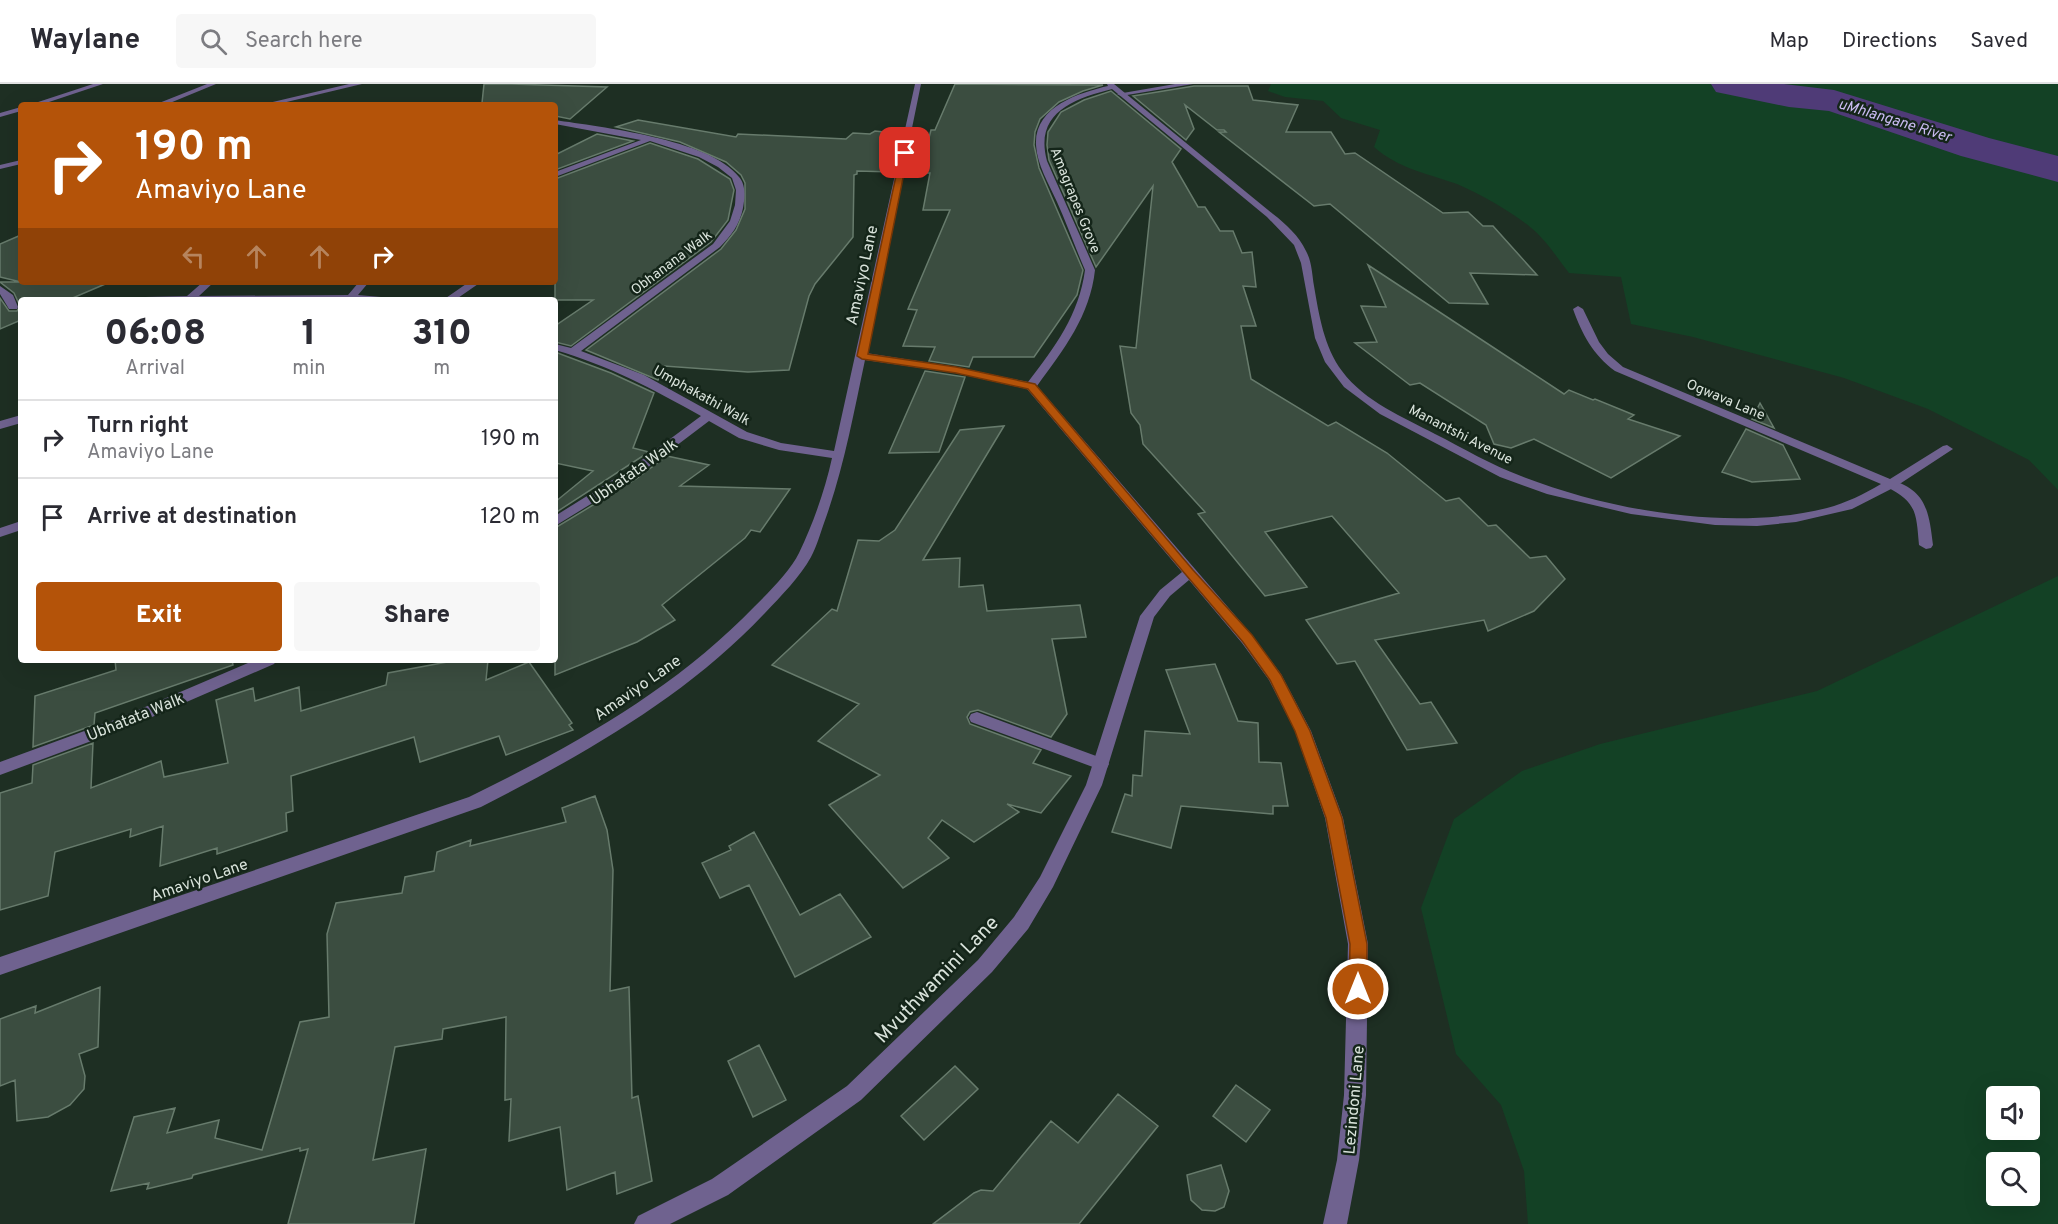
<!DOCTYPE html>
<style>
body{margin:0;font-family:Overpass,sans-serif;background:#f7f7f7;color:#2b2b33;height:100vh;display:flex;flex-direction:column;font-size:22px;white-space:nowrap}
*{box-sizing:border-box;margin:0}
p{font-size:20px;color:#7c7c81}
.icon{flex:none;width:33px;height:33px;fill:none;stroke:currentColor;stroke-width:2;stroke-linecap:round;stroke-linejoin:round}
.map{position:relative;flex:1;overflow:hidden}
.panel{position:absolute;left:18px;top:213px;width:540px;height:366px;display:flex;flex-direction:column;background:#fff;border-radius:6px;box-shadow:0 6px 24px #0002}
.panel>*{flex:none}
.banner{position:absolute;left:18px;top:18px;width:540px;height:183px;border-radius:6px;box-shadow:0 6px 24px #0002;background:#b45309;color:#fff;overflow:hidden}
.fabs{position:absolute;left:1986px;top:1002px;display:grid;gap:12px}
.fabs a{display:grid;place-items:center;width:54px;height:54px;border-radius:6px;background:#fff;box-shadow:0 6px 24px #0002;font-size:30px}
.pin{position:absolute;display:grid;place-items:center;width:51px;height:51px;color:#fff;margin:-26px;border-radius:12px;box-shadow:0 3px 9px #0006}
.me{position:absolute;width:66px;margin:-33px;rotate:0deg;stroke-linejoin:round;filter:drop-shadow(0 0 4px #0008)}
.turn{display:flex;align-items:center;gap:21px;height:126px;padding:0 18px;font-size:27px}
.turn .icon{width:78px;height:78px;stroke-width:2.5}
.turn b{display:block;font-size:42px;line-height:51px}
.lanes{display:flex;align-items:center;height:57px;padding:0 18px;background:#0003;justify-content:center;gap:30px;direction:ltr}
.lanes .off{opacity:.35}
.eta{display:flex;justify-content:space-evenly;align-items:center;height:102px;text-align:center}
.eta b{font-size:36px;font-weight:800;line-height:42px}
.action{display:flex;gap:12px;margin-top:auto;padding:12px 18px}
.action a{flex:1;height:69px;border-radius:6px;background:#b45309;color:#fff;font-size:24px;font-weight:800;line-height:69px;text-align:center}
.action a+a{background:#f7f7f7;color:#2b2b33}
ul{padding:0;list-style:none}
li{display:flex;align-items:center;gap:18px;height:78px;padding:0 18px;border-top:2px solid #e1e1e2}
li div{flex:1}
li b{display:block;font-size:22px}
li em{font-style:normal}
header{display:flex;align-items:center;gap:36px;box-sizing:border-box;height:84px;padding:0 30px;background:#fff;border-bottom:2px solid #e1e1e2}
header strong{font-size:28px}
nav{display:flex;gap:33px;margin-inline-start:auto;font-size:21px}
.search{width:420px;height:54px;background:#f7f7f7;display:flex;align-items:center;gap:15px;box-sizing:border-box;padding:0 21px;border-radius:6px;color:#7c7c81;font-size:22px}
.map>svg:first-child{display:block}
.green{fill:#134125;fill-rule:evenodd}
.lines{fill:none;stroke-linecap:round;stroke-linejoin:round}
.river{fill:#4f3b77;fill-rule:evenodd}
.building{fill:#3b4d40;stroke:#677b6c;stroke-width:1.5}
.service{fill:#6f628f;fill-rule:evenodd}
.minor{fill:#6f628f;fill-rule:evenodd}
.route{fill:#b45309;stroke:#753606;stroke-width:1.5}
.labels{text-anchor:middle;stroke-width:5;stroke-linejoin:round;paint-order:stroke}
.far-street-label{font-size:14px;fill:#d9e3db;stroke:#142519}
.far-water-label{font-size:15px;font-style:italic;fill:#cbbcf3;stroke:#142519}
.street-label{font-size:16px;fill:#d9e3db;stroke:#142519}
.near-street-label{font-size:20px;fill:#d9e3db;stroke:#142519}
</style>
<header>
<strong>Waylane</strong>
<div class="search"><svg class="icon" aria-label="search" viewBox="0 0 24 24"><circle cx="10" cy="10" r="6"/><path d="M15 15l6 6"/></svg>Search here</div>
<nav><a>Map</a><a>Directions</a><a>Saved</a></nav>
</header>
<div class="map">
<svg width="2058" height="1140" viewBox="0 0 2058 1140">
<rect width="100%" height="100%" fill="#1e2f23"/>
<path class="green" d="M1271 0H2058V406L2029 376 1928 325 1844 294 1693 253 1631 240 1621 193 1569 189C1559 176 1549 161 1537 149 1521 133 1476 107 1454 99 1425 89 1398 84 1374 63L1380 46 1341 34 1323 17 1285 13 1268 7Z
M2058 492V1140H1528L1524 1087 1501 1021 1456 970 1421 824 1454 735 1522 687 1600 660 1817 607ZM1996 1012H2030V1046H1996ZM1996 1078H2030V1112H1996Z"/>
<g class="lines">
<path class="river" d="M1711 0H1784L1834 6 1989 54 2058 72V98L1961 72 1829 27 1789 23 1716 8Z"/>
</g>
<path class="building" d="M484 0H511L607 3 570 35 555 32V21L482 19Z
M955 0 1103 1 1083 7 1059 18 1040 35 1035 48 1034 61 1039 84 1083 186 1077 211 1034 273H973L969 283 929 277 935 263 903 262 917 226 908 225 950 126H923L930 89H905L913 52 929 54 931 46H935Z
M1194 2H1248L1253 16 1298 21 1286 48H1331L1345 70 1355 69 1443 129 1468 128 1483 142H1493L1537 191 1470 189 1488 220 1449 219 1330 120 1314 122 1219 48H1226L1224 46H1217L1185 21 1194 45 1186 56 1133 12Z
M1111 7 1181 65 1172 78 1198 123H1205L1220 147H1233L1242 169 1252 168 1256 203 1243 202 1256 242H1241L1251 295 1328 342 1336 338 1387 369 1446 417 1459 414 1488 442 1496 441 1530 474 1546 472 1565 495 1534 527 1488 547 1484 536 1375 556 1420 620 1431 618 1457 659 1407 666 1355 577 1337 580 1306 536 1399 509 1332 432 1265 448 1307 503 1265 512 1198 430 1205 428 1143 360 1140 341 1131 329 1120 262 1136 264 1153 102 1096 183 1049 76 1047 61 1048 48 1061 28 1084 16Z
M638 36 736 53 738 50 846 55 853 49 870 50 875 47 902 50 893 88 857 87V90L854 91 853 153 815 200 809 212 789 286 748 288 664 282 658 296 586 266 721 165 736 146 745 125V99L741 91 726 78 680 58 616 43Z
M597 50 633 57 555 86V71Z
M650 59 698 75 730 95 734 106 728 136 711 158 571 262 555 258V242L593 216H555V95Z
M21 151V198L0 193V160Z
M1368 181 1564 310 1569 306 1593 316 1595 315 1634 331 1628 335 1680 352 1611 394 1534 355 1511 364 1494 360 1486 341 1420 299 1410 301 1355 259 1377 258 1361 222 1386 223Z
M0 198H110L68 216H21V236L0 245V214L9 227H17L20 222 14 209Z
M555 268 611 289 654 309 633 364 649 368 555 429V418L593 387 555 379Z
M925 287 965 293 939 368 889 369Z
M1760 319 1774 344 1752 335Z
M1004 342 923 476 960 474 959 503 983 501 987 527 1080 521 1086 553 1052 555 1067 630 1051 653 978 626 970 628 967 633 970 640 1041 666 1033 679 1071 692 1041 729 1007 720 1019 728 974 758 942 736 928 754 949 774 903 804 829 721 880 691 818 657 859 620 772 581 832 525 837 527 858 456 879 457 895 446 960 346Z
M1746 345 1783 361 1800 395 1752 398 1722 388Z
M667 372 709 381 680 402 790 405 760 448 751 446 745 454 662 521 675 536 637 558 555 591V444L636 395Z
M115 576H232L233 581 95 629 94 641 33 663 35 612 116 586Z
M458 576H488L486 596 529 578 572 639 569 641 573 646 506 671 499 652 420 678 414 653 291 692 293 727 286 729 287 747 217 770V764L160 782 163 742 130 753 131 745 55 768 48 812 0 826V709L32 699 33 681 93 659 91 704 161 677 164 693 228 679 216 616 253 604 255 617 299 603 301 627 386 601 388 589Z
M1215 580 1238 637 1258 639 1259 678 1281 679 1288 722H1273V730L1181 722 1171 764 1112 748 1125 710 1132 712 1133 691 1142 692 1145 647 1190 650 1166 586Z
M595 712 607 746 613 786 610 907 629 903 632 1014 638 1012 652 1097 617 1110 615 1088 567 1106 560 1043 509 1057 511 1015 505 1016 506 933 443 945 442 955 395 963 373 1076 426 1065 414 1140H288L308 1065 300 1067V1064L193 1091 192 1094 147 1105 149 1099 111 1107 134 1033 175 1024 167 1049 219 1036 215 1054 262 1066 300 938 329 933 327 850 336 819 402 809 405 793 434 787 437 768 471 756 470 762 566 738 562 724Z
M754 748 800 831 840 810 871 853 795 893 749 801 720 814 702 779 731 766 729 762Z
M100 903 98 963 79 970 85 992 84 1005 70 1021 48 1033 17 1037 15 996 0 1002V935L36 922 35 929Z
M759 961 786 1016 753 1033 728 977Z
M955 982 978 1005 924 1056 901 1032Z
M1236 1001 1270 1026 1246 1058 1213 1032Z
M1118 1010 1158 1042 1079 1140H933L974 1109 981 1106 993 1107 1051 1037 1078 1059Z
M1221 1081 1229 1107 1224 1123 1215 1127 1202 1126 1191 1116 1187 1091Z"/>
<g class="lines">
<path class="service" d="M1175 0H1193L1121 12 1117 10Z
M1891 396C1927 406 1929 429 1933 461L1931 464 1926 465 1919 461C1916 428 1917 419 1887 403L1885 400Z
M977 628 1107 676 1109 680 1107 684 1101 686 971 638 969 634 971 630Z"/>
<path class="minor" d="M93 0H103L40 21H29Z
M207 0H216L165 21H154Z
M349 0H362L274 21H260Z
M915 0H921L866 269 956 283 1028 298C1055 263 1079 231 1085 186 1075 163 1067 140 1057 118 1049 100 1037 81 1036 61 1034 23 1078 9 1108 2L1107 0H1114L1273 130C1286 140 1299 152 1306 167 1312 178 1312 190 1314 202 1319 231 1324 263 1342 287 1365 318 1403 333 1435 350 1463 364 1491 381 1521 392 1611 427 1732 448 1827 424 1846 419 1864 410 1881 400L1615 287C1593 271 1582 250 1573 225L1578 222 1583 225 1599 258 1608 270 1623 283 1890 395 1943 362 1947 361 1953 365 1895 403 1852 425 1796 438 1757 442 1715 441 1631 430 1547 410 1500 393 1380 330 1344 303 1325 278 1315 254 1301 179 1294 161 1267 133 1112 5C1073 15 1034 29 1047 77L1095 186C1090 232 1064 265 1037 302L1252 551 1281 590 1311 647 1343 734 1368 860 1366 1011 1359 1076 1347 1140H1323L1337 1076 1344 1011 1348 860 1325 734 1295 647 1269 596 1242 559 1189 496 1170 512 1154 533 1102 701 1053 803 1028 845 992 888 861 1016 728 1111 670 1140H634L638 1132 712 1095 847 1002 978 876 1014 833 1040 793 1086 701 1140 532 1160 506 1182 488 1027 305 956 289 865 276C853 332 844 384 824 439 820 450 817 462 811 473 800 493 781 512 765 529 685 614 584 670 481 723L0 891V873L469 713C573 662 674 606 755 522 769 508 791 486 799 469 813 440 825 406 832 374L779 366 739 354 709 337 635 393 555 442V432L627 387 701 332C651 304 610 282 555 266V260L571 264 713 160 730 137 735 121 736 106 732 94 718 83 699 73 650 57 555 93V88L641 56 555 40V36C600 43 710 55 739 93 746 101 745 113 743 124 740 140 731 152 720 163L581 267 644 291 747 348 781 359 834 367Z
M431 19H456L460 21H427Z
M21 23V27L0 33V29Z
M21 76V80L0 85V81Z
M203 198H214L199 212 348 211 359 198H369L358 211 381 213 386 216H140L145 213 187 212Z
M469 198H481L455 216H443Z
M0 202 13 211 18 223 17 225H9L0 210Z
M21 331V339L0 345V337Z
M21 437V446L0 453V444Z
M255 576H277L274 580 129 643 0 691V678L117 635Z"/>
</g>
<path class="route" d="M905 67 908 69 868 270 956 283 1035 300 1193 486 1252 551 1281 591 1310 647 1342 734 1367 860V905L1364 910 1358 913 1352 910 1349 905 1350 860 1326 734 1295 647 1270 596 1243 558 1028 305 956 289 862 275 857 272 901 69Z"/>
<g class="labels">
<g class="far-street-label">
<text transform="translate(1076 116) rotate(68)" y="5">Amagrapes Grove</text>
<text transform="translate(671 178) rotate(-37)" y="5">Obhanana Walk</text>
<text transform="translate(702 311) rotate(29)" y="5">Umphakathi Walk</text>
<text transform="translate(1726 315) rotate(23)" y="5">Ogwava Lane</text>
<text transform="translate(1461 350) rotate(27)" y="5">Manantshi Avenue</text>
</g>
<g class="far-water-label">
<text transform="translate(1895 36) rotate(17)" y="5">uMhlangane River</text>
</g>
<g class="street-label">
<text transform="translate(861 191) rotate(-78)" y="6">Amaviyo Lane</text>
<text transform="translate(633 387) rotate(-35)" y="6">Ubhatata Walk</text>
<text transform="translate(637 603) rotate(-35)" y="6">Amaviyo Lane</text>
<text transform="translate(135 632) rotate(-22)" y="6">Ubhatata Walk</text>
<text transform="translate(199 795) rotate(-19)" y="6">Amaviyo Lane</text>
<text transform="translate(1353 1016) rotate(-85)" y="6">Lezindoni Lane</text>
</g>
<g class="near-street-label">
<text transform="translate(936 895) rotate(-46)" y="7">Mvuthwamini Lane</text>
</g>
</g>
</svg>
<div class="fabs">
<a><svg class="icon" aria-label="sound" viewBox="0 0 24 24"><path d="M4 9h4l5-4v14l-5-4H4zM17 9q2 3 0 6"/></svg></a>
<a><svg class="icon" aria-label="search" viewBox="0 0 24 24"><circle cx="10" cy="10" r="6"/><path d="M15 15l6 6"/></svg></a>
</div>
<div class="pin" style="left:905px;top:69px;background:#d93025"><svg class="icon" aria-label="arrive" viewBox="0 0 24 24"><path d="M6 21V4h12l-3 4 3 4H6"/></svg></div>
<svg class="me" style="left:1358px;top:905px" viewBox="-20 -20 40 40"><circle r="17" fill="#b45309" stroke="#fff" stroke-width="3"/><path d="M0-11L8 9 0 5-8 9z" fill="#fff"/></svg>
<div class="banner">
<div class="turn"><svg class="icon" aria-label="right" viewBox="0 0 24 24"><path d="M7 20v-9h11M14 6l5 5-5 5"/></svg><div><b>190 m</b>Amaviyo Lane</div></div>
<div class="lanes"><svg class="icon off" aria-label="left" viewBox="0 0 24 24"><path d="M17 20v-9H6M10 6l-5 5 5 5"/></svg><svg class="icon off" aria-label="ahead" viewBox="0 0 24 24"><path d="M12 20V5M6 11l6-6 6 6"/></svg><svg class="icon off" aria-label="ahead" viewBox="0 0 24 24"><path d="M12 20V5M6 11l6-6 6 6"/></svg><svg class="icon" aria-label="right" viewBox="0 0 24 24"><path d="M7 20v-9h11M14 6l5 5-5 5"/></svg></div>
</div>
<section class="panel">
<div class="eta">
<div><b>06:08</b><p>Arrival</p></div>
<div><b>1</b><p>min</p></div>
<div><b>310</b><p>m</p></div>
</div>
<ul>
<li><svg class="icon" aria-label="right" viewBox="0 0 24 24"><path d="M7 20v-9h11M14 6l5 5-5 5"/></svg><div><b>Turn right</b><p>Amaviyo Lane</p></div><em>190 m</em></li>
<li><svg class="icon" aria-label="arrive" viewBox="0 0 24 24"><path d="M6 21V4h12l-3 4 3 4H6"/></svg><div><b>Arrive at destination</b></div><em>120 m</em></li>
</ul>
<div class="action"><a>Exit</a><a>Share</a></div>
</section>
</div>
